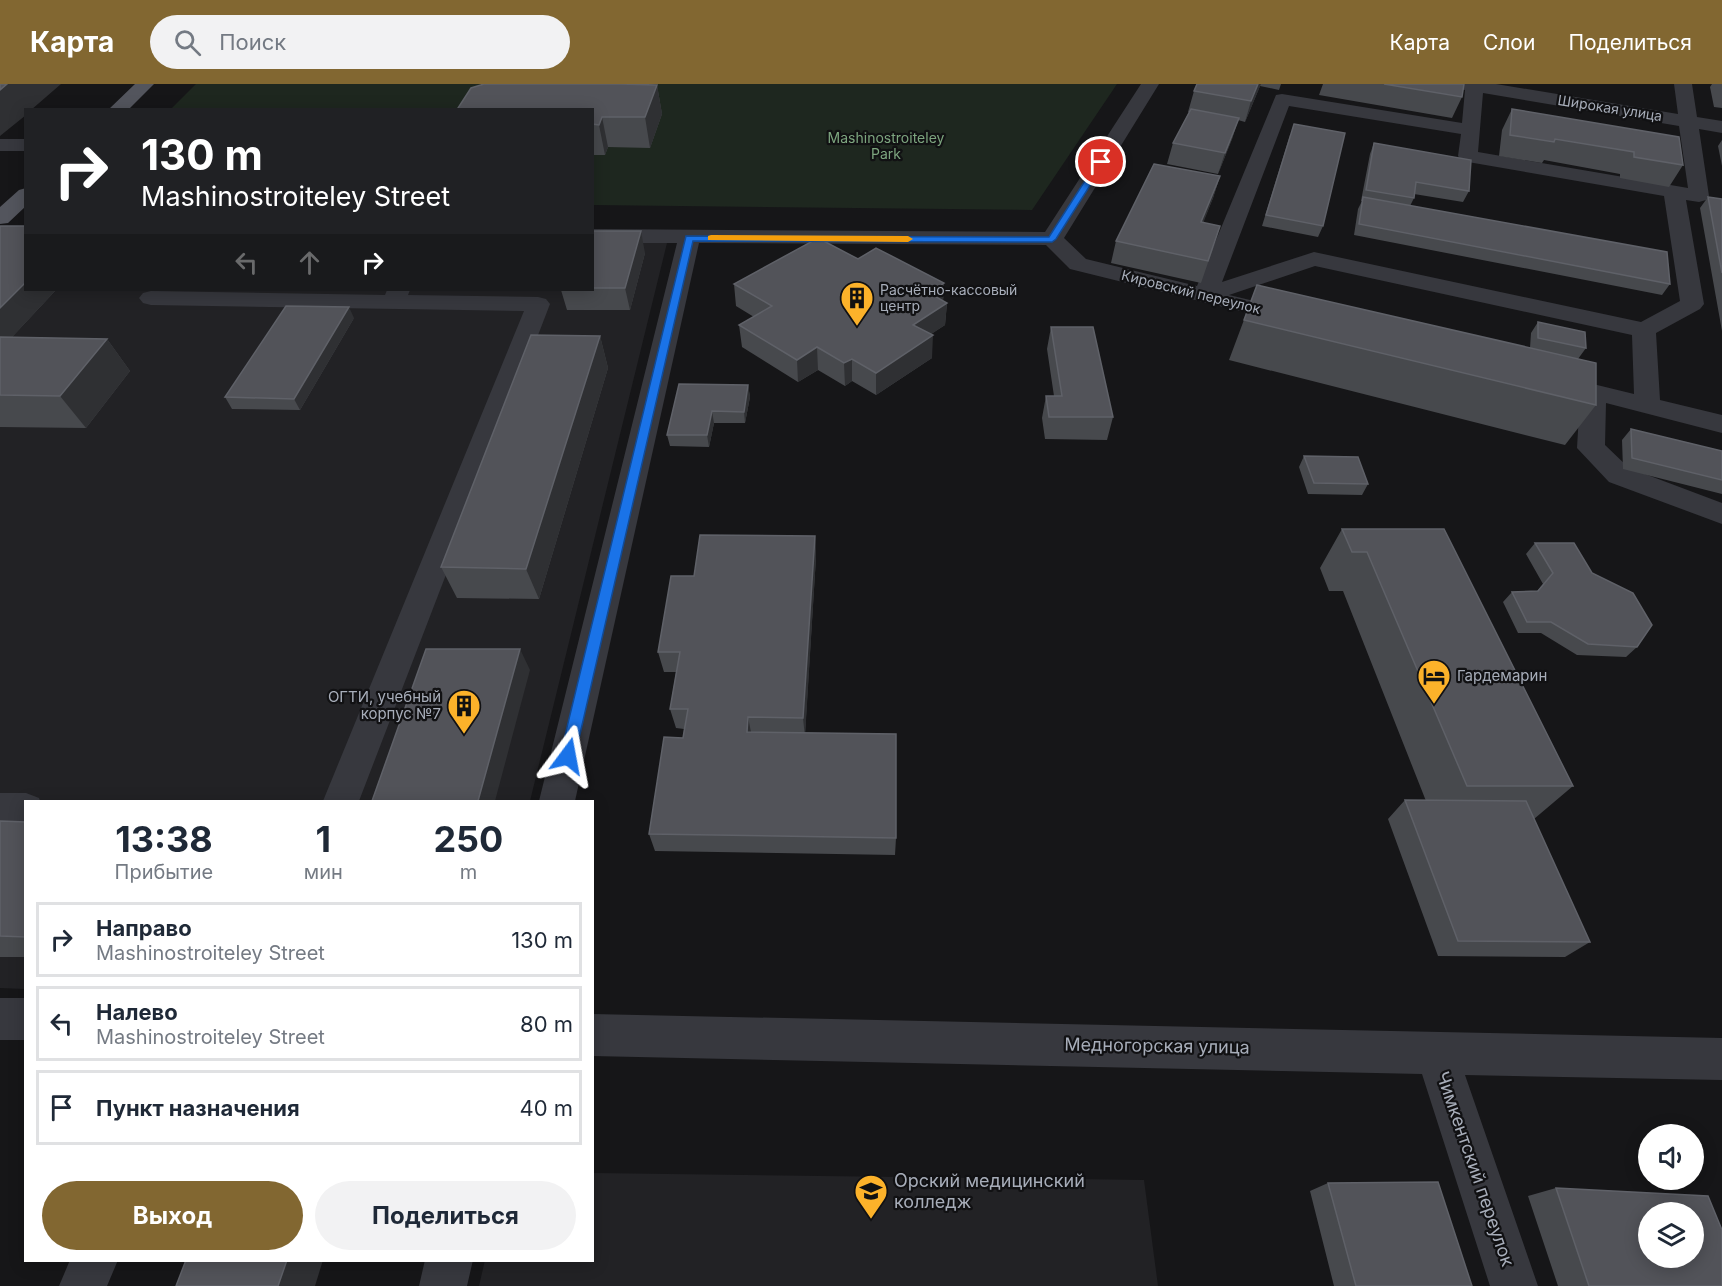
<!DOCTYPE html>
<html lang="ru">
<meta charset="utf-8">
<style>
body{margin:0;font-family:Inter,sans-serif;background:#f2f2f3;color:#1f2937;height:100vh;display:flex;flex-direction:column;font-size:22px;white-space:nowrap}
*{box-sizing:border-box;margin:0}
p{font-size:20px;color:#747a83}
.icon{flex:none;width:33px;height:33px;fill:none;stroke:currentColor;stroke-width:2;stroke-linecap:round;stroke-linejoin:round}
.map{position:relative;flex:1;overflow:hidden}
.details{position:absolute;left:24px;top:716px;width:570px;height:462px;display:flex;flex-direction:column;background:#fff;border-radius:0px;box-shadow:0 3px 15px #0003}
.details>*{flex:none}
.top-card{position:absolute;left:24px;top:24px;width:570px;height:183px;border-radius:0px;box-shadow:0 3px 15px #0003;background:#202124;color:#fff;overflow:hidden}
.buttons{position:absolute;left:1638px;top:1040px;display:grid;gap:12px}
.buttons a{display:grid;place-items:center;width:66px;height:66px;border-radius:50%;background:#fff;box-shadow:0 3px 15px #0003;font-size:30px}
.pin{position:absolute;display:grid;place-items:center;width:51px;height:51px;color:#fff;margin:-26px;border:3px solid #fff;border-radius:50%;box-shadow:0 2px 6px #0007}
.me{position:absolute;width:66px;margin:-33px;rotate:13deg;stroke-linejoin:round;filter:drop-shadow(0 0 4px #0008)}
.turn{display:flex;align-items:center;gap:21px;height:126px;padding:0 18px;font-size:27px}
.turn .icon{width:78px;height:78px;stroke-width:2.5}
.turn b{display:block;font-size:42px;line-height:51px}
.lanes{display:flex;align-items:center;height:57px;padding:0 18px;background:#0003;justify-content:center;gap:30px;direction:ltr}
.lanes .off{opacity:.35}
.eta{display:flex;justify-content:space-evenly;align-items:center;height:102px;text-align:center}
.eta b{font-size:36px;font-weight:700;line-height:42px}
.cta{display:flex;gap:12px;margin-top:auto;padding:12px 18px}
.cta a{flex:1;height:69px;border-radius:36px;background:#826731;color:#fff;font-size:24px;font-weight:700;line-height:69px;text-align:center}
.cta a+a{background:#f2f2f3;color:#1f2937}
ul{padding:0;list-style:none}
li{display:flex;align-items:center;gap:18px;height:75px;margin:0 12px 9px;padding:0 6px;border:3px solid #e0e1e3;border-radius:0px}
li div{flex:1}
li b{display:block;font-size:22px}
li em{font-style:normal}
header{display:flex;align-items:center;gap:36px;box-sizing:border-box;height:84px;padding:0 30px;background:#826731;color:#fff}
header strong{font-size:28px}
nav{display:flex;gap:33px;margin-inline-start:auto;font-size:21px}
.search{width:420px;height:54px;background:#f2f2f3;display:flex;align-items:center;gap:15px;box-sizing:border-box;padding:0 21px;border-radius:33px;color:#747a83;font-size:22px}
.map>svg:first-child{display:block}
.built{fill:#222225}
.green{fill:#1e271f}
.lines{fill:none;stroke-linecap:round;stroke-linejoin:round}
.minor{fill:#37383e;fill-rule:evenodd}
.major{fill:#53555d;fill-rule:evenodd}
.wall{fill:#47494d}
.shaded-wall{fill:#2f3033}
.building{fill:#525359;stroke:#5f6168;stroke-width:1.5;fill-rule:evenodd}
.route{fill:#1a73e8;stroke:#114b97;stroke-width:1.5}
.slow{fill:#f59e0b}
.labels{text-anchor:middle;stroke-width:4.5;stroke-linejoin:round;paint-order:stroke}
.far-street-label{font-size:14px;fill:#a7adb9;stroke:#111113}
.far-park-label{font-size:14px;fill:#7da57f;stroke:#111113}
.far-poi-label{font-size:14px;fill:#a7adb9;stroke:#111113;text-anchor:start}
.poi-label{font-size:15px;fill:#a7adb9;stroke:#111113;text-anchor:start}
.near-street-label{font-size:18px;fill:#a7adb9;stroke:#111113}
.near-poi-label{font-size:18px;fill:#a7adb9;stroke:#111113;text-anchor:start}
</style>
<header>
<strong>Карта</strong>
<div class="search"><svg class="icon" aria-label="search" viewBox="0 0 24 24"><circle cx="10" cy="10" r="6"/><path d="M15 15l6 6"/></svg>Поиск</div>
<nav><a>Карта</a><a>Слои</a><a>Поделиться</a></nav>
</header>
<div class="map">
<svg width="1722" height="1202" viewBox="0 0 1722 1202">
<rect width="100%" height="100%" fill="#161618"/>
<path class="built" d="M593 158 667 159 530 717H26L25 905 0 904V176L26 206H592Z
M593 1089 1144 1096 1158 1202H479L485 1176H592Z"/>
<path class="green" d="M196 0H1117L1032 126 593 121 592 26H170Z"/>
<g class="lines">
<path class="minor" d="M1141 0H1159L1064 154 1086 175 1197 202 1276 11 1282 10 1462 39 1465 6 1457 4 1454 0H1496L1678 30 1674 0H1692L1697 33 1722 37V49L1699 45 1709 112 1706 116 1699 118 1686 116 1704 220 1700 225 1656 249 1660 316 1722 331V349L1606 319 1605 361 1629 384 1722 419V440L1609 398 1577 364 1580 313 1543 304 1539 298 1543 292 1552 290 1634 310 1632 251 1315 182 1229 211 1300 228 1304 233 1300 238 1292 240 1070 185 1046 161 699 159 575 717H539L677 159H592V145L1045 148ZM1483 9 1679 42 1688 104 1478 68ZM1289 22 1461 50 1458 72 1461 76 1468 78 1664 112 1680 217 1641 238 1314 168 1222 198Z
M0 55H26V67H0Z
M387 206H410L408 211 538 213 546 215 550 220 359 717H323L524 227 151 221 143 219 139 214 143 209 151 207 385 211Z
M0 709H26L39 714 40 717H26V741H0Z
M0 914H26V956H0Z
M592 930 1722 954V996L1465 991 1538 1202H1490L1422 990 592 972Z
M70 1176H118L107 1202H59Z
M425 1176H473L467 1202H419Z"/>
<path class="major" d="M135 0H154L128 26H108Z
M26 104V122L8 139 0 140V123L19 106Z"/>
</g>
<path class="wall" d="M1197 0H1281L1279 6 1260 2 1245 38 1238 36 1232 55 1218 90 1167 80 1173 59 1189 28H1188L1194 7Z
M1323 0H1464L1462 13 1452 34 1319 11Z
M1712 0H1722V24L1714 23 1710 3Z
M657 1 662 30 650 64 608 63 605 71H592V26H459L458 24Z
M1512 25 1683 81 1669 103 1620 94V90L1544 76 1542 79 1499 72 1502 46Z
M1290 51 1323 142 1318 153 1262 142Z
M1722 56V82L1718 62Z
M1374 59 1469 107 1463 118 1414 110V114L1410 122 1670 200 1662 211 1354 151 1358 125 1362 117H1361L1370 70Z
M1220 92 1213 114 1203 138 1213 164 1201 199 1111 179 1116 157Z
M1708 113 1722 115V247L1700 124Z
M0 142 26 206H56L12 253 107 255 130 287 86 344 0 343Z
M592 147 645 169 630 226H567L561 206H592Z
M858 175 944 199 943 217 947 219 945 241 931 250 932 274 876 311 852 297 845 302 818 286 798 298 742 263 739 241 754 233 736 222 734 200Z
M1257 201 1530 264 1531 249 1538 238 1586 264 1578 275 1596 321 1565 361 1229 276Z
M354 234 300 326 232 325 225 313Z
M1051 243 1113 333 1107 356 1045 355 1042 334 1046 312H1054L1047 265Z
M600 252 608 284 539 515 457 514 441 483Z
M748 301 750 313 745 339H714L709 363 670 362 667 351Z
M1631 345 1722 367V410L1623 385 1622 356Z
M1304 372 1368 400 1362 411 1308 410 1299 383Z
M1342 445H1444L1573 702 1534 735 1590 858 1565 873 1438 872 1388 735 1405 716 1426 717 1343 507H1329L1320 484Z
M815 452 816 473 805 649 896 754 895 771 655 767 649 750 683 654 684 645 676 644 670 625 676 588H664L658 568 694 492Z
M1535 459 1637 563 1626 573 1577 571 1541 549H1518L1503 518 1512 508 1537 507 1543 500 1526 470Z
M0 737 26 738V873H0Z
M1328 1099 1472 1202H1334L1310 1107Z
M1556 1104 1722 1202H1558L1528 1112Z"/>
<path class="shaded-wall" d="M7 0H61L31 26H26V31L0 52V6Z
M1258 0H1261L1245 38 1251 17Z
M657 1 662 30 650 64 645 33Z
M602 33 608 63 605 71 599 41Z
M1239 34 1232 55 1218 90 1225 69Z
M1220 92 1213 114 1195 160 1201 138Z
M641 147 645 169 630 226 625 204Z
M26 198V206H56L0 266V224Z
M944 199 943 221 929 209Z
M947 219 945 241 912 263 913 241Z
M349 223 354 234 300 326 294 315Z
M933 251 932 274 876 311V289Z
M600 252 608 284 539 515 526 485Z
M107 255 130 287 86 344 60 312Z
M817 263 818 286 798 298 797 276Z
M852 275V297L845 302 844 279Z
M748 301 750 313 745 339 744 328Z
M712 327 714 339 709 363 707 351Z
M815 452 816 473 805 653 803 634Z
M520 565 530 586 495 717H478Z
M748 633 752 653 747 648Z
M287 1176H323L315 1202H278Z"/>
<path class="building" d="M0 0H7L0 6Z
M484 0H619L657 1 645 33H602L599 41 592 40V26H461L458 24 471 4Z
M1197 0H1258L1251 17 1194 7Z
M1384 0H1464L1462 13Z
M1191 25 1239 34 1225 69 1173 59Z
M1512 25 1679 53 1683 81 1634 73V68L1555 55 1554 58 1510 51Z
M1294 40 1345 49 1323 142 1266 131Z
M1374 59 1471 76 1469 107 1416 98 1414 114 1366 106Z
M1154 80 1220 92 1201 138 1220 142 1208 177 1116 157Z
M1363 113 1667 168 1670 200 1359 140Z
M1708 113 1722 115V189Z
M0 142H26V198L0 224Z
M592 147H641L625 204H592Z
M818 154 858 175 876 164 944 199 929 209 947 219 913 241 933 251 876 289 852 275 844 279 817 263 797 276 739 241 772 222 734 200Z
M1257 201 1596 279V321L1244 236Z
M286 222 349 223 294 315 225 313Z
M1538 238 1585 248 1586 264 1538 254Z
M1051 243H1093L1113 333H1049L1046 312H1062Z
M531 251 600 252 526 485 441 483Z
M0 253 107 255 60 312 0 311Z
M679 300 748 301 744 328 712 327 707 351H667Z
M1631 345 1722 367V396L1632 374Z
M1304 372 1358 373 1368 400 1314 399Z
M1342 445H1444L1573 702H1467L1367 468H1352Z
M700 451 815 452 803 634 748 633 747 648 896 650V754L649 750 664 653 683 654 688 625H670L680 568H658L671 492H694Z
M1535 459H1574L1592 489 1633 509 1652 541 1637 563 1588 560 1551 538H1527L1512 508 1538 507 1553 489Z
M426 565H520L478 717H372Z
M1405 716 1526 717 1590 858 1458 857Z
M0 737 26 738V853L0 852Z
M1438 1098 1472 1202H1356L1328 1099Z
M1556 1104 1708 1112 1722 1146V1202H1589ZM1648 1128H1694V1173H1648Z
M186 1176H287L278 1202H176Z"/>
<path class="route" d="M1101 75 1105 78 1056 155 1052 158 693 157 575 672 573 676H563L560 672 686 152 1049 153 1097 78Z"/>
<path class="slow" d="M711 151 908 152 913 155 908 158 708 156V152Z"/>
<defs>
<g id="building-pin" transform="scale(1.725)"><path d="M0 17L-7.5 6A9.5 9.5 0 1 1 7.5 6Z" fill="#fcb22a" stroke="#111113"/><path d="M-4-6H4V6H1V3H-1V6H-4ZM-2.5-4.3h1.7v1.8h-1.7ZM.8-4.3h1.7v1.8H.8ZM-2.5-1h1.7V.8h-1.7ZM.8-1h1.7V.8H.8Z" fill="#111"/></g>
<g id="hotel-pin" transform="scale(1.725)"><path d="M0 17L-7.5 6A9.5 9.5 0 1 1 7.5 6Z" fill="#fcb22a" stroke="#111113"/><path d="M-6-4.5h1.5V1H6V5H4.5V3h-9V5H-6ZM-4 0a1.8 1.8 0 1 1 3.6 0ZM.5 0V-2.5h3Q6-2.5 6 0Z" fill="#111"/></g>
<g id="university-pin" transform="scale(1.725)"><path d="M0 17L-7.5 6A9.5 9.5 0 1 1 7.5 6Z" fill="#fcb22a" stroke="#111113"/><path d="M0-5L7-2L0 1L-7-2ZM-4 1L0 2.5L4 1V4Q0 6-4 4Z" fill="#111"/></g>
</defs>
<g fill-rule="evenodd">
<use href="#building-pin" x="857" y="214"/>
<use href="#hotel-pin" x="1434" y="592"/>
<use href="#building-pin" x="464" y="622"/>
<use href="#university-pin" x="871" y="1107"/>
</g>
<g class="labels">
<g class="far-street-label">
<text transform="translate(1610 24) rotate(9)" y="5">Широкая улица</text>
<text transform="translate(1191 208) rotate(14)" y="5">Кировский переулок</text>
</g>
<g class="far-park-label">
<text x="886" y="59">Mashinostroiteley<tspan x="886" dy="16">Park</tspan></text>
</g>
<g class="far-poi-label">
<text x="880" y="211">Расчётно-кассовый<tspan x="880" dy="16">центр</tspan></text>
</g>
<g class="poi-label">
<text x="1457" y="597">Гардемарин</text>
<text x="441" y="618" text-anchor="end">ОГТИ, учебный<tspan x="441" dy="17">корпус №7</tspan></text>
</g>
<g class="near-street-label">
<text transform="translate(1157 962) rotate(1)" y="6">Медногорская улица</text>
<text transform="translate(1475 1085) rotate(71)" y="6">Чимкентский переулок</text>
</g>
<g class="near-poi-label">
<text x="894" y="1103">Орский медицинский<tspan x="894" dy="21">колледж</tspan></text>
</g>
</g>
</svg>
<div class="buttons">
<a><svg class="icon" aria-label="sound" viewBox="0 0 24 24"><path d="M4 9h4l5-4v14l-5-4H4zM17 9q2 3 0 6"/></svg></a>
<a><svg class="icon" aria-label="layers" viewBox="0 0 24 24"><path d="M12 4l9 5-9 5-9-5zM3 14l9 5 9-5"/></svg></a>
</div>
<div class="pin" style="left:1101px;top:78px;background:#d93025"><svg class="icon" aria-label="arrive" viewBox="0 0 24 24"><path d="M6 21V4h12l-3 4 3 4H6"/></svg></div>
<svg class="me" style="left:568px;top:672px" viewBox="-20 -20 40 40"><path d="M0-17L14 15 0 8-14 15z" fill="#1a73e8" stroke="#fff" stroke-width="4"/></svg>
<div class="top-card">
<div class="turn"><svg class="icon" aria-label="right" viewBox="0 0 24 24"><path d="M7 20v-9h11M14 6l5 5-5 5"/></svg><div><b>130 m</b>Mashinostroiteley Street</div></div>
<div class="lanes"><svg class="icon off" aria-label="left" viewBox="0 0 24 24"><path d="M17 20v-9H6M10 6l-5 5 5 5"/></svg><svg class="icon off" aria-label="ahead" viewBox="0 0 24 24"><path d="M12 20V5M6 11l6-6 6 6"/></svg><svg class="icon" aria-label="right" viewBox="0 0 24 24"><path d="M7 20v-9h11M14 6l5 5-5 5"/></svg></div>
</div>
<section class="details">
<div class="eta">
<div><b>13:38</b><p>Прибытие</p></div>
<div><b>1</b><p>мин</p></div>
<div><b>250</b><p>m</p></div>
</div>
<ul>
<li><svg class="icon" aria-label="right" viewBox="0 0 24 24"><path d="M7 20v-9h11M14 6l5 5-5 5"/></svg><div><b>Направо</b><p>Mashinostroiteley Street</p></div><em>130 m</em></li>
<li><svg class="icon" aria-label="left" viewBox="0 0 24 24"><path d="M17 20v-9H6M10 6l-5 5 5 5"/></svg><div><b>Налево</b><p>Mashinostroiteley Street</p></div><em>80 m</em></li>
<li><svg class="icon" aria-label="arrive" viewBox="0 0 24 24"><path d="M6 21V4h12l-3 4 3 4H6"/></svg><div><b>Пункт назначения</b></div><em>40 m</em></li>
</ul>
<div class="cta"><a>Выход</a><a>Поделиться</a></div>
</section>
</div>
